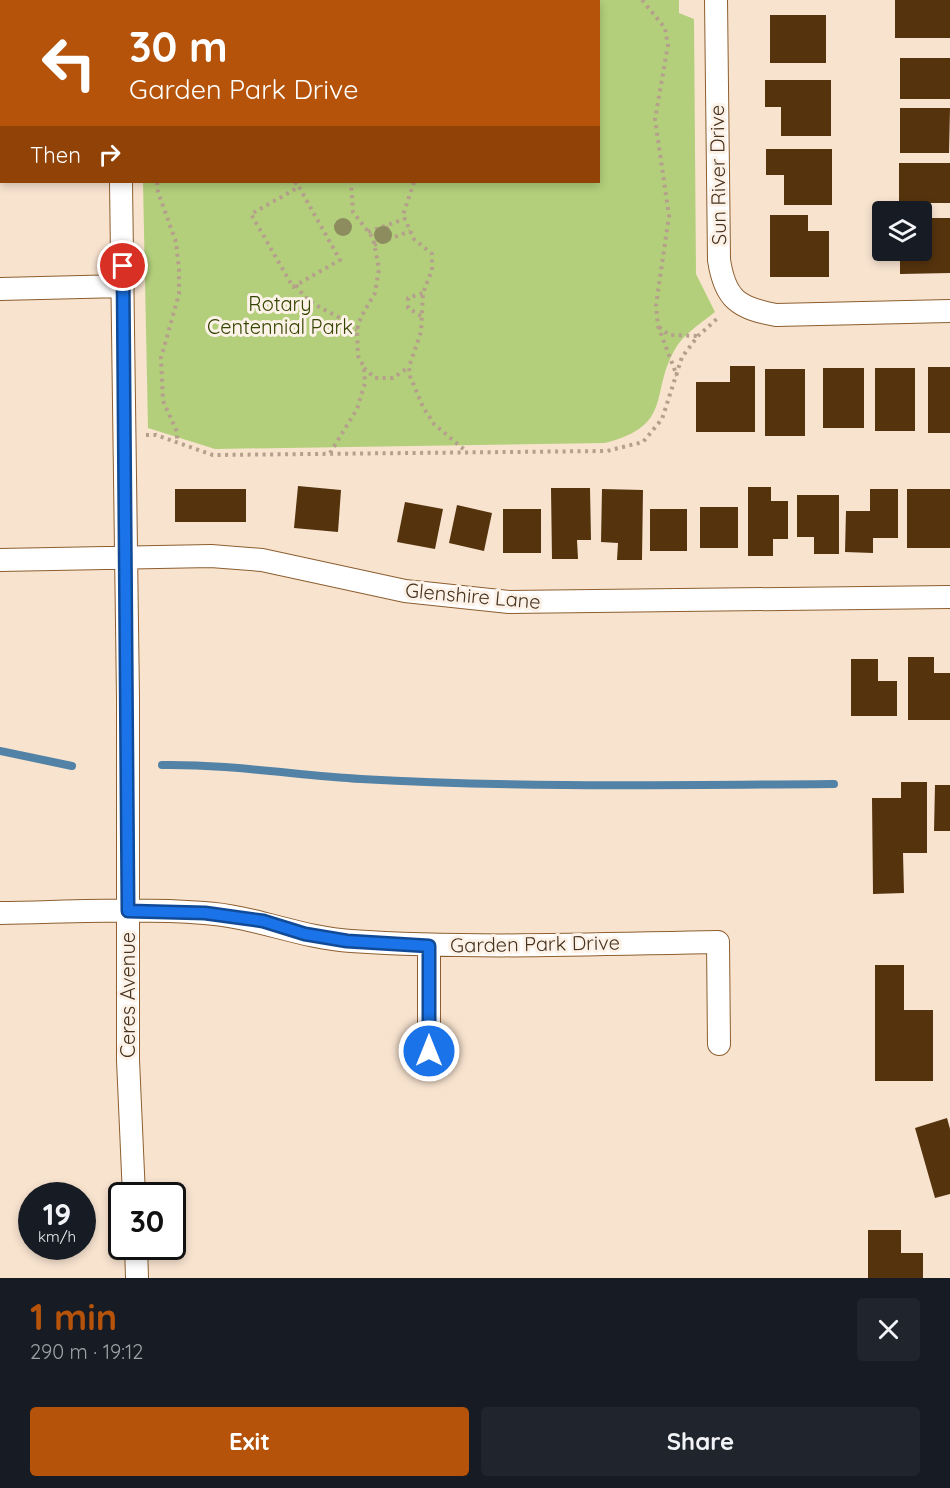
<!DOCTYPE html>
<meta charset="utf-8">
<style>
body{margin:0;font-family:Quicksand,sans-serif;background:#20242c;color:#f1f3f6;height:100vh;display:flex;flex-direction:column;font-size:22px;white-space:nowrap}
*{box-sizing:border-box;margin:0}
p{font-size:20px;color:#9ea1a6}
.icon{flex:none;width:33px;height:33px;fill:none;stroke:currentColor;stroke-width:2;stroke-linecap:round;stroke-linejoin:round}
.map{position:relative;height:1278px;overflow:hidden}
.panel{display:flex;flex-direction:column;background:#171b24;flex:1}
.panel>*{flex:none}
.top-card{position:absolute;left:0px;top:0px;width:600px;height:183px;box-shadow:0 3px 9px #0003;background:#b45309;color:#fff;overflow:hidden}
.buttons{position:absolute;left:872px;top:201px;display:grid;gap:12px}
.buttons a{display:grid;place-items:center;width:60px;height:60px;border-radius:6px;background:#171b24;box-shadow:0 3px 9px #0003;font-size:30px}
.speed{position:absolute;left:18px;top:1182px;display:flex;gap:12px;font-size:30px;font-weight:700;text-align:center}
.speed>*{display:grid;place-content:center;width:78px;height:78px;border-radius:50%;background:#171b24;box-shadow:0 3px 9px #0003;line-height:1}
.speed small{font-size:15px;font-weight:400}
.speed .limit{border:3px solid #111;border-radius:9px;background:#fff;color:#111}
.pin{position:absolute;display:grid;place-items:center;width:51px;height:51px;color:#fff;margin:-26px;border:3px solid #fff;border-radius:50%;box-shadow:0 2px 6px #0007}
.me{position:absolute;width:66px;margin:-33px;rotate:0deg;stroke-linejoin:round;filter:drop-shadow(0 0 4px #0008)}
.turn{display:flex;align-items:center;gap:21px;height:126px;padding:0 30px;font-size:27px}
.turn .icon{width:78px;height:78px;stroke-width:2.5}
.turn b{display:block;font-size:42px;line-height:51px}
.then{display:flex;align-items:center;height:57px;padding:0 30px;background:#0003;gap:12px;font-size:22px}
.round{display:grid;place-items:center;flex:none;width:63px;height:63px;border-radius:6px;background:#20242c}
.headline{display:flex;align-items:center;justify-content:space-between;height:102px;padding:0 30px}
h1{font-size:36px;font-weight:700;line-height:45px;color:#b45309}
.action{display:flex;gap:12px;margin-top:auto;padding:12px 30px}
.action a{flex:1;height:69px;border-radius:6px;background:#b45309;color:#fff;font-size:24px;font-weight:700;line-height:69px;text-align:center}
.action a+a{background:#20242c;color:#f1f3f6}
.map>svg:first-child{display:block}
.green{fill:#b3cf7b}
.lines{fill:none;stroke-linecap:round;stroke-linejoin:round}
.stream{stroke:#5282a6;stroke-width:8}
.building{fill:#55330d}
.minor-casing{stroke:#8d5e2f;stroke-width:24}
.path{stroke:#b5a08c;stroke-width:4;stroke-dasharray:3 4.5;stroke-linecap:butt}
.minor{stroke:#fff;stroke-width:22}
.tree{fill:#8c8c5e}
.route-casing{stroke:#114b97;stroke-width:15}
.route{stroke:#1a73e8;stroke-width:10}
.labels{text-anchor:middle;stroke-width:6;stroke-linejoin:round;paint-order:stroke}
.street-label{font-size:20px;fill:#47321e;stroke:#fdf2e8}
.park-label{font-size:20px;fill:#344502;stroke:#fdf2e8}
</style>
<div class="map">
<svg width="950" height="1278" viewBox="0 0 950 1278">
<rect width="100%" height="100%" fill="#f8e3cf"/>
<path class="green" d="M488 0H679V13L694 19 696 274 715 312C704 321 685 333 677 346 648 392 676 425 605 443L215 449 148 428 143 182H598V2L485 1Z"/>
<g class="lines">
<path class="stream" d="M0 751 72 766
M162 765C228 764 295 775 361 779 519 788 676 785 834 784"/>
</g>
<path class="building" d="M895 0H950V38H895Z
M770 15H826V63H770Z
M900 58H950V99H900Z
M765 80H831V136H781V107H765Z
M900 108H950L949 153H900Z
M766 149H832V205H784V175H766Z
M899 163H950V203H899Z
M770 215H808V231H829V277H770Z
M921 218H950V273L900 274V250H921Z
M730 366H755V432H696V382H730Z
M928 367H950V433H928Z
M823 368H864V428H823Z
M875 368H915V431H875Z
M765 369H805V436H765Z
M298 486 341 490 338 532 294 528Z
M748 487H771V501H788V539H773V556H748Z
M551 488H590L591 540H577L578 559H552Z
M175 489H246V522H175Z
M602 489 643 490 642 560H617L618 543 601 542Z
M870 489H898V538H873V553L845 552 846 511H870Z
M907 489H950V548H907Z
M797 495H839V554H814V537H797Z
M405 502 443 509 435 549 397 542Z
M457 505 492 513 484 551 449 543Z
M700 507H738V548H700Z
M503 509H541V553H503Z
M650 509H687V551H650Z
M908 657H934V673H950V720H908Z
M851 659H878V681H897V716H851Z
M901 782H927V853H903L904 893 873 894 872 798H901Z
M935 785H950V831H934Z
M875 965H904V1010H933V1081H875Z
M947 1118 950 1129V1194L935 1198 915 1128Z
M868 1230H901V1253H923V1278H868Z"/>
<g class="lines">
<g class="minor-casing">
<path id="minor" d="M117 0V2
M716 0 719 260C725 299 738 308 776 315L950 311
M175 2 268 0
M0 4H2
M121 182 128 698V1060L134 1196
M0 289 123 286
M0 560 211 556 262 560 405 591 509 602 950 597
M0 913C68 912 137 908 204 913 254 916 301 938 351 941 473 949 596 944 718 942L719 1044
M429 946V1051
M136 1246 137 1278"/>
</g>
<path class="path" d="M145 0V2
M642 0 665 28 668 45 655 119 669 216 656 305 658 326 677 376
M547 2 550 0
M157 182 158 192 176 242 179 269V294L161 358 163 401 177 432V442
M295 182 299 187
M414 182 403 215 414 239 432 254V270L423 293 421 332 409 367 410 376 423 407 434 424 467 452
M299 187 340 260 293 287 251 214Z
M386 226 392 239
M368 232 404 219
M374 245 410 231
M296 285C312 311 335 310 357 330
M421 316 408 308V298L423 293
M659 327 669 335 698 336
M364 368 375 378H393L409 367
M146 435H156L213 455 607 451 643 442 662 419 682 357 698 336 720 316
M330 453 357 409 365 383 364 367 358 356 357 330 361 317 375 293 379 269 373 238 353 212 351 182"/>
<use href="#minor" class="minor"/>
</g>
<g class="tree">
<circle cx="343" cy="227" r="9"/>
<circle cx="383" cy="235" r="9"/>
</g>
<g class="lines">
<g class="route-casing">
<path id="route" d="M123 266 128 911 205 913 263 921 305 934 347 941 429 946V1051"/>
</g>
<use href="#route" class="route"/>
</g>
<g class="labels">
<g class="street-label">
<text transform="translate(718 175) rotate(-91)" y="7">Sun River Drive</text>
<text transform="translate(473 596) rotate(5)" y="7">Glenshire Lane</text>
<text transform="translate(535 944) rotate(-1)" y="7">Garden Park Drive</text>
<text transform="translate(128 995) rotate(-90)" y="7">Ceres Avenue</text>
</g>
<g class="park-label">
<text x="280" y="311">Rotary<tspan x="280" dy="23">Centennial Park</tspan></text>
</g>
</g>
</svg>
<div class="buttons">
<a><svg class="icon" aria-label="layers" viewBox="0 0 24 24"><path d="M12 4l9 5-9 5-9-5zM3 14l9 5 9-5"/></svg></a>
</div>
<div class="speed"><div>19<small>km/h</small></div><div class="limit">30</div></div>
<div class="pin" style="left:123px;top:266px;background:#d93025"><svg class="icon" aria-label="arrive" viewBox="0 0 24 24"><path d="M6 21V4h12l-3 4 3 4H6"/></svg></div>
<svg class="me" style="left:429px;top:1051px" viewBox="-20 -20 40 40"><circle r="17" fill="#1a73e8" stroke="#fff" stroke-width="3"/><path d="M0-11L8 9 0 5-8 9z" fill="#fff"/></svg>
<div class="top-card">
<div class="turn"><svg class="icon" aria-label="left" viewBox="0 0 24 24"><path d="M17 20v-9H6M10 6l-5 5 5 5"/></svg><div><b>30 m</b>Garden Park Drive</div></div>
<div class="then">Then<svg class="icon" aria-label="right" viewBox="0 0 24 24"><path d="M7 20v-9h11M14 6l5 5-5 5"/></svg></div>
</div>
</div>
<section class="panel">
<div class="headline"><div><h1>1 min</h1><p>290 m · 19:12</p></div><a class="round"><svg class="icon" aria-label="close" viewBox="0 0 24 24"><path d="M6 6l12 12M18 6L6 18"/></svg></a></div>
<div class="action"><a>Exit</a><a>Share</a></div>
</section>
